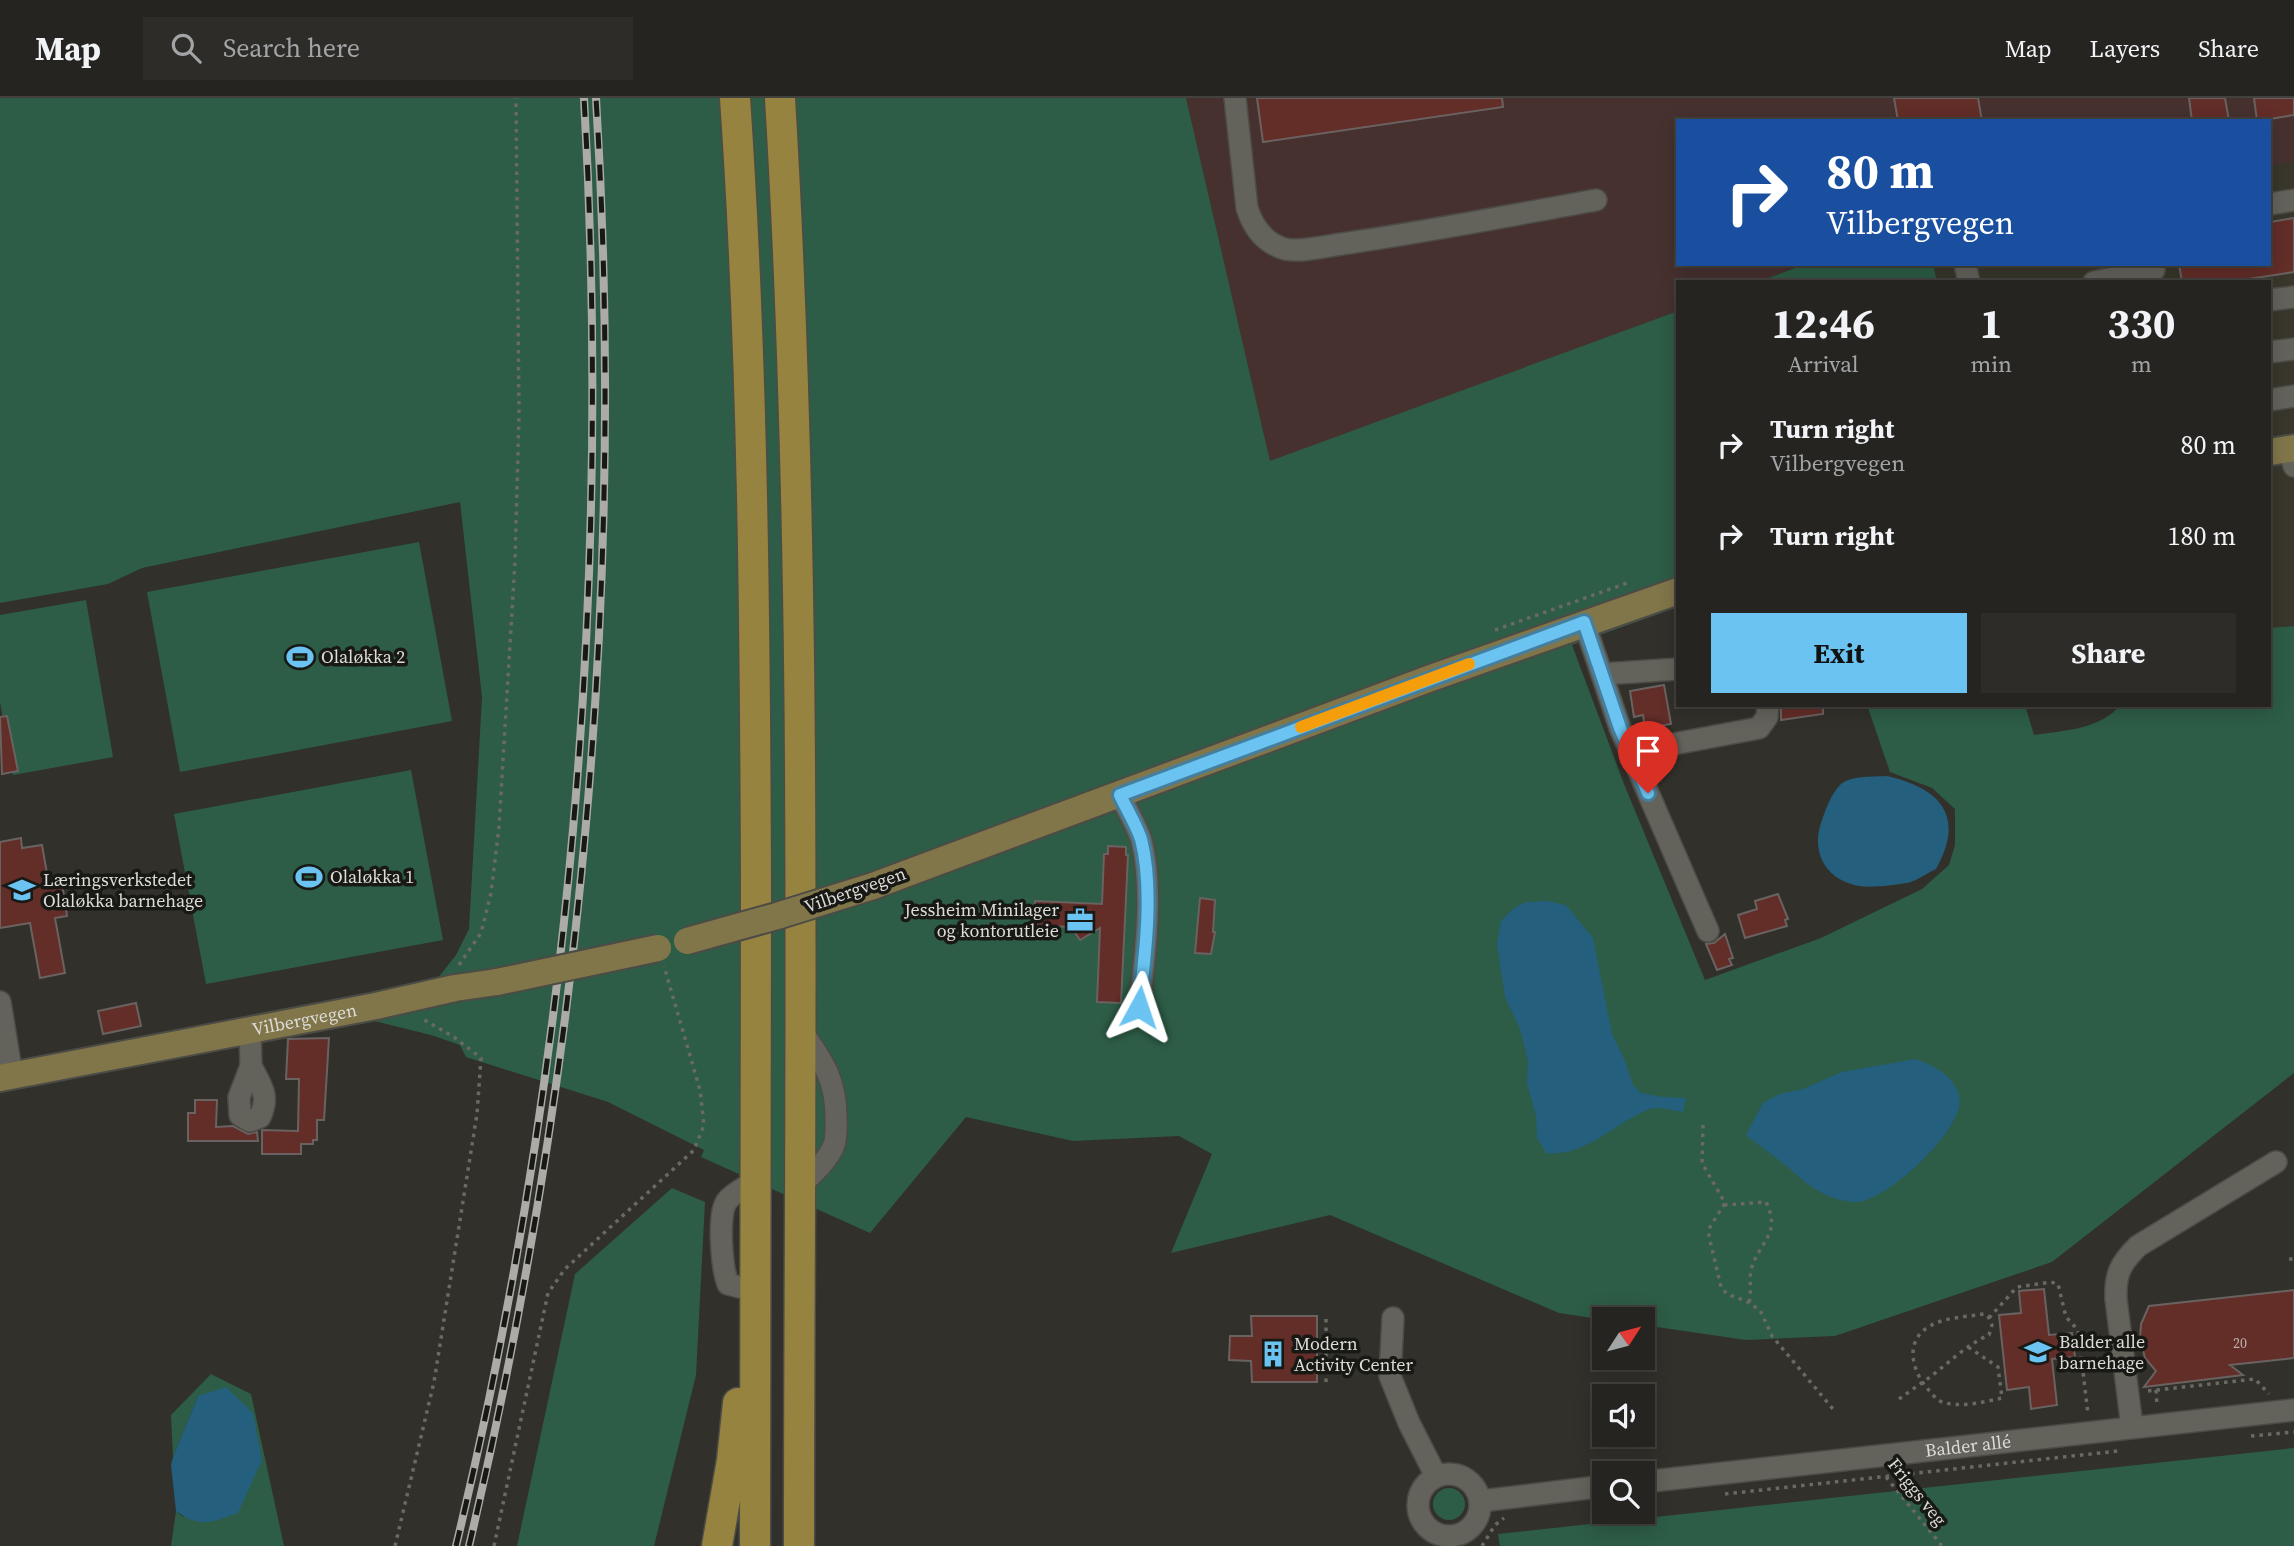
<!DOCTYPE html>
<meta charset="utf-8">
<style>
body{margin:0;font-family:"Source Serif 4",serif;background:#2d2c29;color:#f1f3f6;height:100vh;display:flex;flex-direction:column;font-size:26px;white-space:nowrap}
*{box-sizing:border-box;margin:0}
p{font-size:23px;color:#a3a4a5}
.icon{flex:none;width:38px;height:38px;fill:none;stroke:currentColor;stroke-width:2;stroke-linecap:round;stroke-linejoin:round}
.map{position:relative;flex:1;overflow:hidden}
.panel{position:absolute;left:1676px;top:182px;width:595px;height:427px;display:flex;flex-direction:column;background:#252420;border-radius:0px;box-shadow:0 4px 18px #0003,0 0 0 2px #42413e}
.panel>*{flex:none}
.hud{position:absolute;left:1676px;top:21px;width:595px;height:147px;border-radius:0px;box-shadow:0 4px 18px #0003,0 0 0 2px #42413e;background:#1a4fa0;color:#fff;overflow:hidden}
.needle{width:46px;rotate:54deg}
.fabs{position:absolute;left:1592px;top:1209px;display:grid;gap:14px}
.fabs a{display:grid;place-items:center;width:63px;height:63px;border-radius:0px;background:#252420;box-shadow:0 4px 18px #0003,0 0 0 2px #42413e;font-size:35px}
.pin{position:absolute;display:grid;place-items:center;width:60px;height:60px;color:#fff;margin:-72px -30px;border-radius:50% 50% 50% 0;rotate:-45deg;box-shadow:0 0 7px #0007}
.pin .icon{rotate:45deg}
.me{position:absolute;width:77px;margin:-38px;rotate:5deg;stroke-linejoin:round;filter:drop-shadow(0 0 5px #0008)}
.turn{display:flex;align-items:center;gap:24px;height:147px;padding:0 35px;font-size:32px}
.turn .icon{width:91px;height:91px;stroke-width:2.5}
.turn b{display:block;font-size:49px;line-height:60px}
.eta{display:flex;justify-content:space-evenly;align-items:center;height:119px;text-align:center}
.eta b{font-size:42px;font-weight:700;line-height:49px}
.action{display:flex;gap:14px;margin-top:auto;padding:14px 35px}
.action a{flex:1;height:80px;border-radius:0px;background:#6ac3f1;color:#111;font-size:28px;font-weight:700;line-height:80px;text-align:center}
.action a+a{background:#2d2c29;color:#f1f3f6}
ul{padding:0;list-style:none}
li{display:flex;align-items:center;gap:21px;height:91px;padding:0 35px}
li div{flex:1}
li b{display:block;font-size:26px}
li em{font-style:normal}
header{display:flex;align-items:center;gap:42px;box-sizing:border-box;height:98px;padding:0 35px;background:#252420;border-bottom:2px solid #42413e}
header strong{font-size:33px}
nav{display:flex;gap:38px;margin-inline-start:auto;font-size:24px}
.search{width:490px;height:63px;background:#2d2c29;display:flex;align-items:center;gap:18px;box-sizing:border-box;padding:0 24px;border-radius:0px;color:#a3a4a5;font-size:26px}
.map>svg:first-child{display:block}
.built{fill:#39372b}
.industrial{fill:#46312f}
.green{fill:#2d5d46}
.water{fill:#255f7e}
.building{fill:#632d28;stroke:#6a6261;stroke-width:2}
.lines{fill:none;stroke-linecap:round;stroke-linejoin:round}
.minor-casing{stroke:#4c4b45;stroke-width:24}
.major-casing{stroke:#4c4b45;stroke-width:30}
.highway-casing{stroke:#4c4b45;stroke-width:33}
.path{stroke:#6a6964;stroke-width:3.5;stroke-dasharray:3.5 5;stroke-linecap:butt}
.minor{stroke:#63625b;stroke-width:21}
.major{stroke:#81764a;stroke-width:26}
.highway{stroke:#95833f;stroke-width:30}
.rail-casing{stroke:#acaba7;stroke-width:8}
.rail{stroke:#181815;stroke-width:5;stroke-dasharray:16;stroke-linecap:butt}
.major-bridge-casing{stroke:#4c4b45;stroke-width:30;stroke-linecap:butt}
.major-bridge{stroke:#81764a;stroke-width:26}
.route-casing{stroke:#457f9d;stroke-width:18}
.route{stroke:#6ac3f1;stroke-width:12}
.slow{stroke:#f59e0b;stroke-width:12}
.labels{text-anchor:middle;stroke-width:7;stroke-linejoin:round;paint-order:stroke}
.number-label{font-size:14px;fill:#beb0ac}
.poi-label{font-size:18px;fill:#dddcd8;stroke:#181815;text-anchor:start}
.street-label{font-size:18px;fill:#dddcd8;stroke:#181815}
</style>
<header>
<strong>Map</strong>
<div class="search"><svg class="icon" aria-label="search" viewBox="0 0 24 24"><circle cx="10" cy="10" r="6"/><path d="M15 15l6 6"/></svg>Search here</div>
<nav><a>Map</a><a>Layers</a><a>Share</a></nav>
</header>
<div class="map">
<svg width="2294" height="1448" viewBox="0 0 2294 1448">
<rect width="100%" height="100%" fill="#31302a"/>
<path class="built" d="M2294 63V528L2270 530V184H1937L1933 166H2270V69Z"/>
<path class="industrial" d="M1186 0H2294V63L2270 69V23H1678V166H1806L1758 184H1678V213L1270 364Z"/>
<path class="green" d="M0 0H1186L1270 363 1678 213V509L1572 547 1624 686 1705 882 1821 840 1922 791 1949 767 1955 747V711L1932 690 1890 674 1867 607H2025L2034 637C2062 633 2102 631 2120 607H2270V530L2294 528V975L2052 1164 1835 1238 1746 1242 1643 1227V1222H1605L1559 1215 1330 1117 1171 1155 1212 1056 1179 1038 1073 1043 966 1019 870 1135 701 1059 704 1052 608 1004 466 959 460 947 431 937 338 914 434 885 456 857 469 831 482 599 460 404 142 470 108 486 0 505Z
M1806 166H1933L1937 184H1758Z
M419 444 452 623 180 674 147 494Z
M86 502 113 659 13 677 0 604V517Z
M411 672 443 842 206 886 174 716Z
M672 1090 705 1104 696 1277 654 1448H517L575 1176Z
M211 1276 251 1296 284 1448H171L176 1413 183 1419 198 1298 173 1359 171 1317Z
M2294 1350V1448H1500L1498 1436Z
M1433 1406a16 16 0 1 1 32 0a16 16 0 1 1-32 0Z"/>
<path class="water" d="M1887 678C1940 690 1966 718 1936 771 1927 775 1917 783 1907 785 1893 787 1873 790 1859 788 1826 782 1811 755 1821 725 1825 713 1831 696 1840 687 1850 677 1874 679 1887 678Z
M1546 803 1566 807 1593 840 1612 936 1625 963 1633 987 1641 995 1662 999 1686 1000 1683 1014C1674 1013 1659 1008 1650 1011 1615 1024 1587 1059 1546 1055L1537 1040 1536 1018 1527 985 1528 963 1520 931 1505 899 1497 846 1501 823 1514 810 1526 804Z
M1915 961C1933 967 1953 977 1959 997 1969 1028 1883 1108 1853 1104 1818 1100 1805 1083 1780 1063 1769 1054 1757 1046 1746 1037L1763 1005 1780 996 1803 991 1842 974Z
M226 1289 253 1315 262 1362 238 1415C213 1424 200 1431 176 1413L171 1367 173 1359 198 1298Z"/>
<path class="building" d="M1257 0H1502L1503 9 1263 44Z
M1894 0H1978L1982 23H1898Z
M2189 0H2225L2229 23H2192Z
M2254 0H2294V17L2257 23Z
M2294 120V174L2229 184H2182L2179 166H2270V124Z
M1664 587 1671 626 1645 630 1643 617 1634 619 1630 593Z
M1781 607H1823V616L1781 622Z
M7 618 18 673 2 676 0 619Z
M21 740 22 750 42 747 49 787 62 785 67 818 55 820 65 875 40 880 30 825 0 830V744Z
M1108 748 1126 749V757H1128L1121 905 1097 904 1100 830 1080 842 1071 829 1034 827 1035 803 1102 806 1104 756H1108Z
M1778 796 1788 821 1785 822 1787 828 1745 840 1738 817 1757 811 1755 803Z
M1200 800 1215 802 1213 834H1215L1211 856 1195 855Z
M1725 836 1733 860 1729 861 1732 867 1717 872 1706 846 1714 845Z
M136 905 141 928 103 936 98 913Z
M329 940 324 1022H317V1042H313V1046H301V1056H262V1032L298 1033 299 981H286L288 941Z
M195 1002H217L216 1029 233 1028 248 1036 257 1034 258 1043H188V1015H195Z
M2044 1191 2049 1237 2072 1235 2075 1259 2052 1261 2057 1307 2031 1311 2029 1289 2007 1292 1999 1217 2021 1215 2019 1193Z
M2294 1192V1260L2230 1267 2243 1277 2144 1289 2156 1273 2145 1260 2140 1241 2141 1226 2149 1208Z
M1251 1218H1317V1284H1252L1251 1263 1229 1262 1230 1238H1252Z"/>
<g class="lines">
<g class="minor-casing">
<g id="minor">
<path d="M1235 0 1247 110C1253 129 1264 145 1285 151 1301 155 1331 147 1348 145 1431 133 1513 117 1596 102"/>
<path d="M2270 106 2294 102"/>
<path d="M1965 166 1969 184"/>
<path d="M2094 184 2154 172"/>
<path d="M2270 202 2294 199"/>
<path d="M2270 254 2294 251"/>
<path d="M2270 302 2294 298"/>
<path d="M2289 350 2294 368"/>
<path d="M1584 524 1620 630 1708 833"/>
<path d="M1603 576 1678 571"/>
<path d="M1630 649 1652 650 1759 630 1767 619 1768 607"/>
<path d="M1120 697C1127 712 1136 726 1141 741 1154 789 1145 860 1139 909"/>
<path d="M0 904 12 978"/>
<path d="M250 932 251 968 239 999 240 1017 250 1023 260 1019C270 997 261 988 251 968"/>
<path d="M799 1089C811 1077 828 1063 834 1047 837 1038 836 1028 836 1019 836 979 821 961 799 929"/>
<path d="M755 1193 728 1186C722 1171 717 1116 727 1103 733 1095 746 1089 755 1083"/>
<path d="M1393 1220 1390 1278 1409 1325 1436 1378"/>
<path d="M2132 1329 2116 1201C2115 1176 2120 1166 2138 1148L2276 1064"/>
<circle cx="1449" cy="1407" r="31"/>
<path id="s1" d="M1643 1384 2294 1312"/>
<path d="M1481 1403 1605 1388"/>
</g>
</g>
<g class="major-casing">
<g id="major">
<path d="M2270 354 2294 350"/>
<path d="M873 788 1431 580 1678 493"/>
<path id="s2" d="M0 980 376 908 455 890 497 884"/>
</g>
</g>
<g class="highway-casing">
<path id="highway" d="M735 0C753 261 755 524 756 786 756 1006 755 1227 755 1448
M780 0C809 482 799 965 799 1448
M717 1448 732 1362 738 1305"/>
</g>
<path class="path" d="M1495 532 1630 484
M459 867 481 835 491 795 499 729 515 463 519 317 516 0
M1703 1027 1702 1065 1725 1105 1710 1129 1709 1138 1721 1189 1727 1196 1746 1203 1760 1212 1772 1238 1833 1311
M1724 1107 1766 1104C1782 1137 1759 1143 1751 1172 1749 1182 1752 1194 1749 1205
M2289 1161H2294
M1989 1220 2017 1189 2051 1184 2058 1186 2066 1219 2078 1232 2088 1316
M1317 1251H1339
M1326 1284V1219
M2156 1292 2157 1307
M2148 1293 2255 1281 2269 1296
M1899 1301 1923 1284C1945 1269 1965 1247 1989 1237L1992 1227 1988 1218 1984 1216C1966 1219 1945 1219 1930 1228 1905 1242 1911 1270 1926 1289 1931 1294 1935 1301 1942 1304 1959 1310 1985 1304 2002 1300L1998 1269 1968 1249
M2251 1338 2294 1334
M1886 1379 1942 1448
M1725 1396 2118 1353
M395 1448 434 1284 477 1016 481 960 454 939 421 920
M494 1448 548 1195 565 1171 694 1052 704 1027 700 992 664 868
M1482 1448 1495 1427 1504 1420"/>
<use href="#minor" class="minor"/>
<use href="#major" class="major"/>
<use href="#highway" class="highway"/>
<g class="rail-casing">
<path id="rail" d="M456 1448C570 976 612 485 584 0
M469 1448C581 975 626 485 596 0"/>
</g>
<use href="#rail" class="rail"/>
<g class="major-bridge-casing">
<path id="major-bridge" d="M687 843 777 818 873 788
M497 884 658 850"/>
</g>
<use href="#major-bridge" class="major-bridge"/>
</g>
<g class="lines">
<g class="route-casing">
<path id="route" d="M1139 909C1145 858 1154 791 1141 741 1136 726 1127 712 1120 697L1584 524 1620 630 1648 695"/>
</g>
<use href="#route" class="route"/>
<path class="slow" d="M1301 629 1469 566"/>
</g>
<defs>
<g id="stadium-bare" transform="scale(2.1)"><path d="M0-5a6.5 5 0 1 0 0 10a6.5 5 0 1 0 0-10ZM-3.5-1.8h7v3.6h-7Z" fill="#6ac3f1" stroke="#181815" stroke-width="2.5" paint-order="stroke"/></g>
<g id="school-bare" transform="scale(2.1)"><path d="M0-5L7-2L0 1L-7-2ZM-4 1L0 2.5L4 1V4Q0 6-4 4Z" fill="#6ac3f1" stroke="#181815" stroke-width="2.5" paint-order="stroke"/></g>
<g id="office-bare" transform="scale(2.1)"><path d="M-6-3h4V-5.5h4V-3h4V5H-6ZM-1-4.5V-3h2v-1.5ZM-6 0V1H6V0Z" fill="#6ac3f1" stroke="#181815" stroke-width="2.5" paint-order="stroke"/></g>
<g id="building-bare" transform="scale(2.1)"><path d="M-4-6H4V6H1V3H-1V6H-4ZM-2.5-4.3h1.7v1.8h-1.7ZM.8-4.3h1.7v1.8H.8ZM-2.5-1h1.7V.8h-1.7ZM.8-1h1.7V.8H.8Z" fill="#6ac3f1" stroke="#181815" stroke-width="2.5" paint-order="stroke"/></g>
</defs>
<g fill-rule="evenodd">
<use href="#stadium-bare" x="300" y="559"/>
<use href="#stadium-bare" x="309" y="779"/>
<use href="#school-bare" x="22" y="792"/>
<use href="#office-bare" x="1080" y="822"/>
<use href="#school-bare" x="2038" y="1254"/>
<use href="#building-bare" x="1273" y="1256"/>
</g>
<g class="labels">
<g class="number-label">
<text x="2240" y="1250">20</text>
</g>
<g class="poi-label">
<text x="321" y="565">Olaløkka 2</text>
<text x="330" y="785">Olaløkka 1</text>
<text x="43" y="788">Læringsverkstedet<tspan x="43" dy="21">Olaløkka barnehage</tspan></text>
<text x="1059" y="818" text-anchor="end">Jessheim Minilager<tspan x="1059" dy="21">og kontorutleie</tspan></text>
<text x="2059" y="1250">Balder alle<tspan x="2059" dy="21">barnehage</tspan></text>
<text x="1294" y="1252">Modern<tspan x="1294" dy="21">Activity Center</tspan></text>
</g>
<g class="street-label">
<text transform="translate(855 792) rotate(-19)" y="6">Vilbergvegen</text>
<text dy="6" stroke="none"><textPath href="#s2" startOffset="310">Vilbergvegen</textPath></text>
<text dy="6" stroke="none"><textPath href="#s1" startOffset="327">Balder allé</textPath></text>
<text transform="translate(1917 1394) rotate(51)" y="6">Friggs veg</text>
</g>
</g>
</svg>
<div class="fabs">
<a><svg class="needle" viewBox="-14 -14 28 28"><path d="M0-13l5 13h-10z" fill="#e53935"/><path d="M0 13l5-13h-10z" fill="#a3a4a5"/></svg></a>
<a><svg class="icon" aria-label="sound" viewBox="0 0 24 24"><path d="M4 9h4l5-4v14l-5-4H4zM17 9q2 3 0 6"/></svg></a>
<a><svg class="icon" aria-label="search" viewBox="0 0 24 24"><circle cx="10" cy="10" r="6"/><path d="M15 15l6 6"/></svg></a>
</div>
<div class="pin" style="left:1648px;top:695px;background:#d93025"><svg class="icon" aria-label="arrive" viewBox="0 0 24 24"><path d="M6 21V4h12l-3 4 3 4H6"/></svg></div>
<svg class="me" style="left:1139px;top:909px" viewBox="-20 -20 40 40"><path d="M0-17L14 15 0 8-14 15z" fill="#6ac3f1" stroke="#fff" stroke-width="4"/></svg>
<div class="hud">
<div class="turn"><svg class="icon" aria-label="right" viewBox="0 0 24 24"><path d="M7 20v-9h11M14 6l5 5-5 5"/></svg><div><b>80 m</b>Vilbergvegen</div></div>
</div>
<section class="panel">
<div class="eta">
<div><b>12:46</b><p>Arrival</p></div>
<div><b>1</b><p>min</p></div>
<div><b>330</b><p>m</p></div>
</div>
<ul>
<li><svg class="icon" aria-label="right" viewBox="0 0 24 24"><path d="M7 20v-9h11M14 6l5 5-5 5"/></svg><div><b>Turn right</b><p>Vilbergvegen</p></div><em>80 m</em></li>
<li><svg class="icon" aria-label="right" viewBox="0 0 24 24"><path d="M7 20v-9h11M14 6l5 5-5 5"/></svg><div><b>Turn right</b></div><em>180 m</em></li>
</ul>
<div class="action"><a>Exit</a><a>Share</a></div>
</section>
</div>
